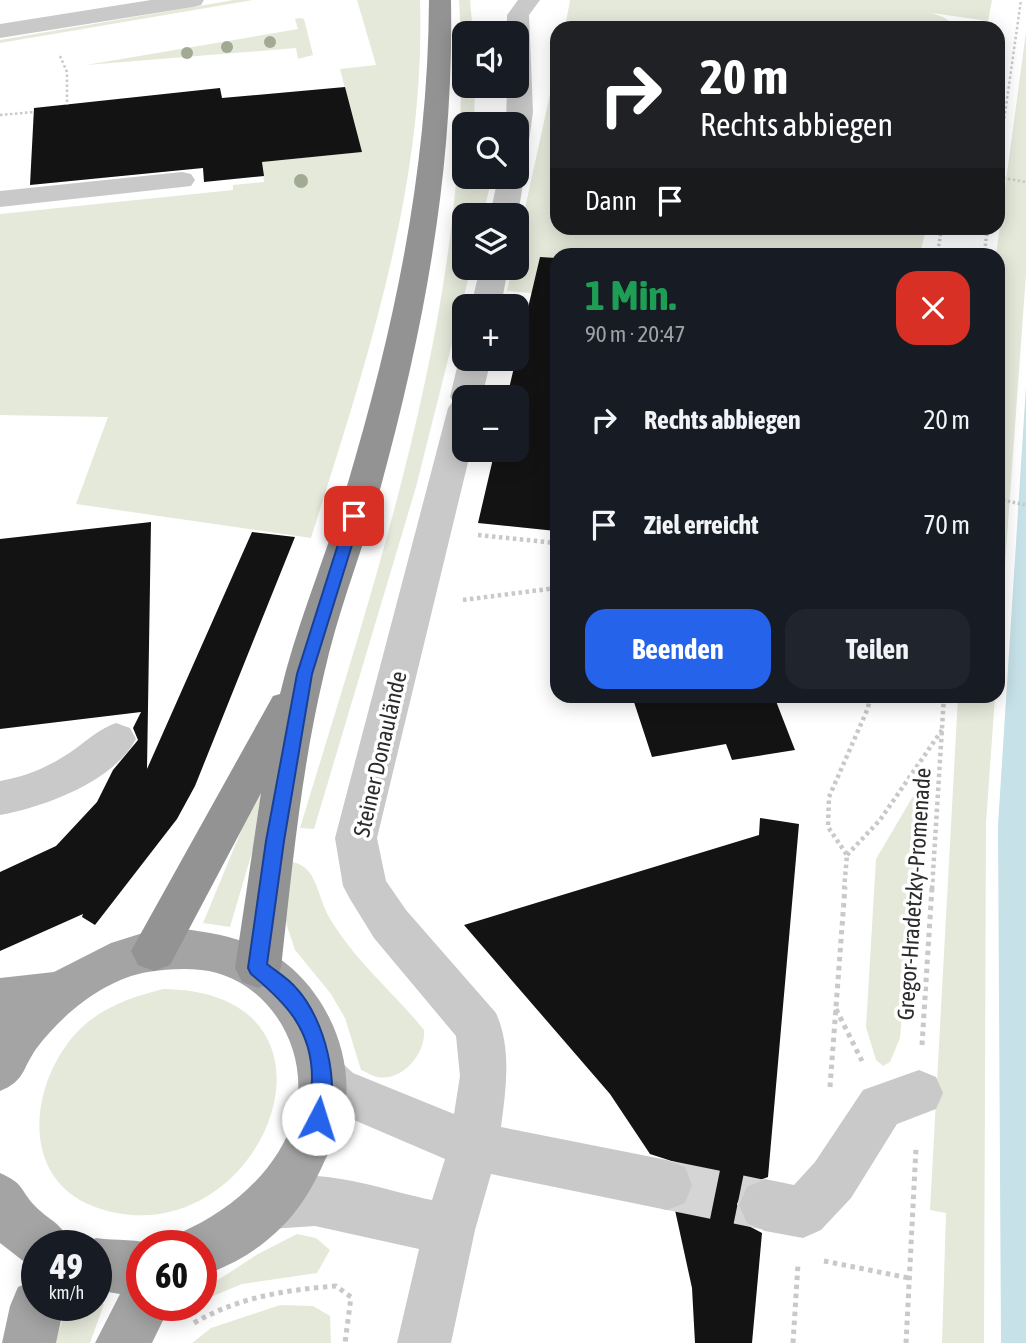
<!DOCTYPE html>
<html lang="de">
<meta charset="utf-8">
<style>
body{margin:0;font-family:"Asap Condensed",sans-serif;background:#20242c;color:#f1f3f6;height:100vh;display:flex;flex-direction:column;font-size:26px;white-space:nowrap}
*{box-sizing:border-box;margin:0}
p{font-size:23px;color:#9ea1a6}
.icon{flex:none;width:38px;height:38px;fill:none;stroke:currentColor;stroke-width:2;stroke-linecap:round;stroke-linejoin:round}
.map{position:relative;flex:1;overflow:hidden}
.side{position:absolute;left:550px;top:248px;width:455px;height:455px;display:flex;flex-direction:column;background:#171b24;border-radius:21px;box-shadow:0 4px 18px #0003}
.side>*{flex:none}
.hud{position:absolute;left:550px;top:21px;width:455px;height:214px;border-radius:21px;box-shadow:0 4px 18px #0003;background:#202124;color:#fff;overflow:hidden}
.controls{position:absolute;left:452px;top:21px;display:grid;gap:14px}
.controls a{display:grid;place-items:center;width:77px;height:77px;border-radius:14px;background:#171b24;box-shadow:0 4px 18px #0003;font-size:35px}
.speed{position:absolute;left:21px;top:1230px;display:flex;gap:14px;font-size:35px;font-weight:700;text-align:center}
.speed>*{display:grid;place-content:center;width:91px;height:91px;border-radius:50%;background:#171b24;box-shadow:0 4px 18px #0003;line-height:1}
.speed small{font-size:18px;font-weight:400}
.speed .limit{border:10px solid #d22;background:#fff;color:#111}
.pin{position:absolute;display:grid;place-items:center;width:60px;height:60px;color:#fff;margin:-30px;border-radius:14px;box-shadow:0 4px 10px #0006}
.me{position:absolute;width:77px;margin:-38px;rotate:5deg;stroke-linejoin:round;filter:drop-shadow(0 0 5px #0008)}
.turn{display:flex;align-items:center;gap:24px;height:147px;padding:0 35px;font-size:32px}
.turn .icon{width:91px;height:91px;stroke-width:2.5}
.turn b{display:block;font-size:49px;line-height:60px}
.then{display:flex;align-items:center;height:66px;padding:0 35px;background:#0003;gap:14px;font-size:26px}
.round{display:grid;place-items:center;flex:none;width:74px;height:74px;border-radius:21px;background:#20242c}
.overview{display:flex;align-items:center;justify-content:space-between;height:119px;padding:0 35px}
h1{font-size:42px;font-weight:700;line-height:52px;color:#1e9e55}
.cta{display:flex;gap:14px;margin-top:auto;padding:14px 35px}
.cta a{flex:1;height:80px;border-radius:21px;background:#2563eb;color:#fff;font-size:28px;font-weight:700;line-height:80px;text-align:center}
.cta a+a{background:#20242c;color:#f1f3f6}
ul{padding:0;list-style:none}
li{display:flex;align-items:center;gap:21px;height:105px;padding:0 35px}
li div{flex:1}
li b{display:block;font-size:26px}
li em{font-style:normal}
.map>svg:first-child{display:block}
.green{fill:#e5e9da}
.water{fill:#c7e1e8}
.building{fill:#131313}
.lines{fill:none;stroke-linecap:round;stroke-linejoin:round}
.minor-tunnel{stroke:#d5d5d5;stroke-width:49;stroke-dasharray:49 24;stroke-linecap:butt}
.path-far3{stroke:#c9c9c9;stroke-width:2.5;stroke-dasharray:2.5 2.5;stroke-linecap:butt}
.path-far2{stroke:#c9c9c9;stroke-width:3.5;stroke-dasharray:2.5 2.5;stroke-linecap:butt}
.path-far1{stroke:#c9c9c9;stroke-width:4.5;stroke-dasharray:3.5 3.5;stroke-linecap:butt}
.path{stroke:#c9c9c9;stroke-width:5;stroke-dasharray:4.5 4.5;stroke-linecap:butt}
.minor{fill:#c9c9c9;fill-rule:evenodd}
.major{fill:#a4a4a4;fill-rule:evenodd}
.highway{fill:#939393;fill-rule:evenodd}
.tree{fill:#a2aa94}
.route{fill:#2563eb;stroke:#184099;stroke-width:2}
.labels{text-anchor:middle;stroke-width:7;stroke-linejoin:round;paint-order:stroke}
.street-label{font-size:23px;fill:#2c2c2c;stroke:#fff}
</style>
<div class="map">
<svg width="1026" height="1343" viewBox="0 0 1026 1343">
<rect width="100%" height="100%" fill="#fff"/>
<path class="green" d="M234 0H253L0 43V40Z
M357 0H420C426 186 366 363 311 538L76 504 108 417 0 415V214L233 190V185L264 182 262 162 361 152 340 69 376 65Z
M459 0H470L473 33H464V86H475L474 124H464V177H492L483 215H464V268H471L416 487 314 829 300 828C381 560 477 283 459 0Z
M570 0H992L988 21 932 13 943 17 959 28H565Z
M299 18 304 19 313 55 298 59 296 48 86 65 298 29 295 19Z
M1026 32V274L998 662 996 255Z
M556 67V228H926L920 255 556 256V531L490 524 506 450H516L540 294 507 291 512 268H516V249Z
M958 697H995L986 823 984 1343H942L946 1213 930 1210Z
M280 737H286L230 927 203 923Z
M921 788 923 792 900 1038 890 1062 883 1066 876 1060 866 1027 876 859 916 791Z
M292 862C317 866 317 896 329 917 357 964 391 989 424 1030 426 1053 403 1082 377 1077 372 1076 366 1072 361 1070L345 1018 331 994 295 950 287 926 282 900Z
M163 989C372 991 259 1266 95 1207 16 1178 31 1079 79 1030 102 1007 132 997 163 989Z
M297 1234 316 1238 330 1250 317 1273 242 1284 201 1301V1291L258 1254Z
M96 1302 104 1304 90 1343H55L67 1306H96Z
M280 1305 313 1306 330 1316 331 1343H192L211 1328Z"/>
<path class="water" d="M1026 386V1343H1001L998 825Z"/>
<path class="building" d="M345 87 362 152 262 162 264 176 204 182 203 168 30 185 34 108 220 88 222 98Z
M540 257 556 258V531L478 523 495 450H516V397H507Z
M151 522 147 769 252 532 295 537 195 786 177 819 95 925 82 917 83 914 0 951V872L56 846 97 802 113 770 138 740 133 728 141 712 0 729V539Z
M632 696H774L795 750 732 760 726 744 652 757Z
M760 818 799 824 768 1177 746 1185 737 1204 745 1224 762 1233 752 1343H695L692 1288 675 1210 687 1204 694 1186 687 1166 650 1154 610 1094 464 925 759 835Z"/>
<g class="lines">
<path class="minor-tunnel" d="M667 1185 765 1205"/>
<path class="path-far3" d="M60 56 67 72V105
M0 115 34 112
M998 163 1021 0
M998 177 1026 182
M941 234 942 228
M987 234 988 228"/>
<path class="path-far2" d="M937 256 941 232
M984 256 987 232
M998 499 1026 505"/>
<path class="path-far1" d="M478 535 556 543
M463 600 556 588
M847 855 880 820 942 730
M844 889 847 855 828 827 829 797 868 708 870 696
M932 889 944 696"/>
<path class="path" d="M836 1009 862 1061
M922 1045 932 887
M830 1087 845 887
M824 1261 909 1278
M194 1323C239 1297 285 1290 336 1286L351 1297 345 1343
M793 1343 798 1264
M906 1343 916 1148"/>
<path class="minor" d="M151 0H204L201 5 193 7 0 38V24Z
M518 0H540L529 15 533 112 529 141 525 146 516 149V124H506L507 86H516V33H507V15Z
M516 170 524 177 518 215 516 217 490 215 498 177H516Z
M182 172 191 174 195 180 191 186 0 207V191Z
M480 268H508L501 306H471Z
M464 353V359H491L482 397H464V450H471L377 838 386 881 406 910 496 1013C512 1049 506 1088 501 1127L667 1160 685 1167 692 1185 685 1203 667 1210 491 1174 475 1230 451 1343H397L419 1249 315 1226 270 1229 252 1221 244 1203 252 1185C309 1161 375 1188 432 1200L445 1159 319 1105 305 1092 298 1076 305 1060 322 1053 339 1060 353 1073 454 1114 460 1076 456 1036 374 938 350 899 343 886 335 838 448 408 453 401 450 397 459 359Z
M116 723 130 728 136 739C114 781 45 807 0 815V781C28 776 51 766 75 749 89 739 99 729 116 723Z
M919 1070 936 1077 943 1093 936 1109 897 1124 851 1198 821 1230 803 1238 765 1231 747 1223 739 1205 747 1187 765 1179 794 1185 815 1162 863 1090Z"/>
<path class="major" d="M182 929C210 932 237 937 264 950 322 977 360 1059 342 1121 338 1135 331 1148 325 1160 311 1192 294 1219 266 1241 247 1257 225 1267 201 1277V1246H177L182 1232C230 1211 279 1170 294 1117 311 1059 277 990 217 973 195 967 170 969 148 972 105 979 62 1014 36 1049 22 1069 25 1081 0 1091V978L54 972 111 943 146 932Z
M0 1173C25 1184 19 1189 35 1206 53 1224 60 1220 71 1246H37V1269L27 1264 0 1243Z
M96 1238C117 1241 138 1238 157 1246H142V1306H170L152 1343H95L120 1294 96 1290V1246H77Z
M37 1279V1306H64L56 1343H2L10 1306 18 1287Z"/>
<path class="highway" d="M429 0H451C454 168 425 324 381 486 363 549 338 610 324 674 301 770 292 870 281 968L274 982 258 988 242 982 235 968 261 793 170 965 154 971 138 965 131 951 273 696 280 694C297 623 326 556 347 486 395 325 428 169 429 0Z"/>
</g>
<g class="tree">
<circle cx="270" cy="42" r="6"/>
<circle cx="227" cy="47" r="6"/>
<circle cx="187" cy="53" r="6"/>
<circle cx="301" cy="181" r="7"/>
</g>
<path class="route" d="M354 511 361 516 312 674 284 841 267 964C277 972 289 979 297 989 325 1020 342 1086 325 1126L318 1129 311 1126C304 1112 312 1094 312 1078 312 1029 285 1002 251 974L248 968 266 841 297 674 347 516Z"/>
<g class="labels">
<g class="street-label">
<text transform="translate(380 754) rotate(-77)" y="8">Steiner Donaulände</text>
<text transform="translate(914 894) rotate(-86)" y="8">Gregor-Hradetzky-Promenade</text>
</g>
</g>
</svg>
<div class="controls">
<a><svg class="icon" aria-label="sound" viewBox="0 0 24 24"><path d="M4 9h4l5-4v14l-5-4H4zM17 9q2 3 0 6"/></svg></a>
<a><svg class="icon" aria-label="search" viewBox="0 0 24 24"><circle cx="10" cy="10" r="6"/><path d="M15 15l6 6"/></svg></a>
<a><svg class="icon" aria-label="layers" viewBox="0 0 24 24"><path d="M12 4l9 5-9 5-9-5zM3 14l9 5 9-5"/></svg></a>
<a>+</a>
<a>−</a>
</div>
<div class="speed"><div>49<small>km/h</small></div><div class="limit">60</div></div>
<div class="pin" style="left:354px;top:516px;background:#d93025"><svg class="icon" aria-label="arrive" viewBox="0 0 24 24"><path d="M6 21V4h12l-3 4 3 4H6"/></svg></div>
<svg class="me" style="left:318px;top:1119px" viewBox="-20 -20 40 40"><circle r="19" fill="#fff"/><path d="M0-13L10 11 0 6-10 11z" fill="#2563eb"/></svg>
<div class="hud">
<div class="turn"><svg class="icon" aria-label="right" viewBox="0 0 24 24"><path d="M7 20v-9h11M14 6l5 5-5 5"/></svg><div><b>20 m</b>Rechts abbiegen</div></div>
<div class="then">Dann<svg class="icon" aria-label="arrive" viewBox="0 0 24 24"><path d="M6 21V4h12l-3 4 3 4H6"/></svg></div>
</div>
<section class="side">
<div class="overview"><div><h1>1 Min.</h1><p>90 m · 20:47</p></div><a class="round" style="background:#d93025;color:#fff"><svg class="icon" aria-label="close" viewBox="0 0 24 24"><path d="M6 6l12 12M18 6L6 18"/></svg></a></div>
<ul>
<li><svg class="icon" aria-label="right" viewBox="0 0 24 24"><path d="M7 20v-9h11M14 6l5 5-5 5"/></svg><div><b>Rechts abbiegen</b></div><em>20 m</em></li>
<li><svg class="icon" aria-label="arrive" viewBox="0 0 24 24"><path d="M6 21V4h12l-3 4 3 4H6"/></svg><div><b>Ziel erreicht</b></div><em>70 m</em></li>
</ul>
<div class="cta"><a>Beenden</a><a>Teilen</a></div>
</section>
</div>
